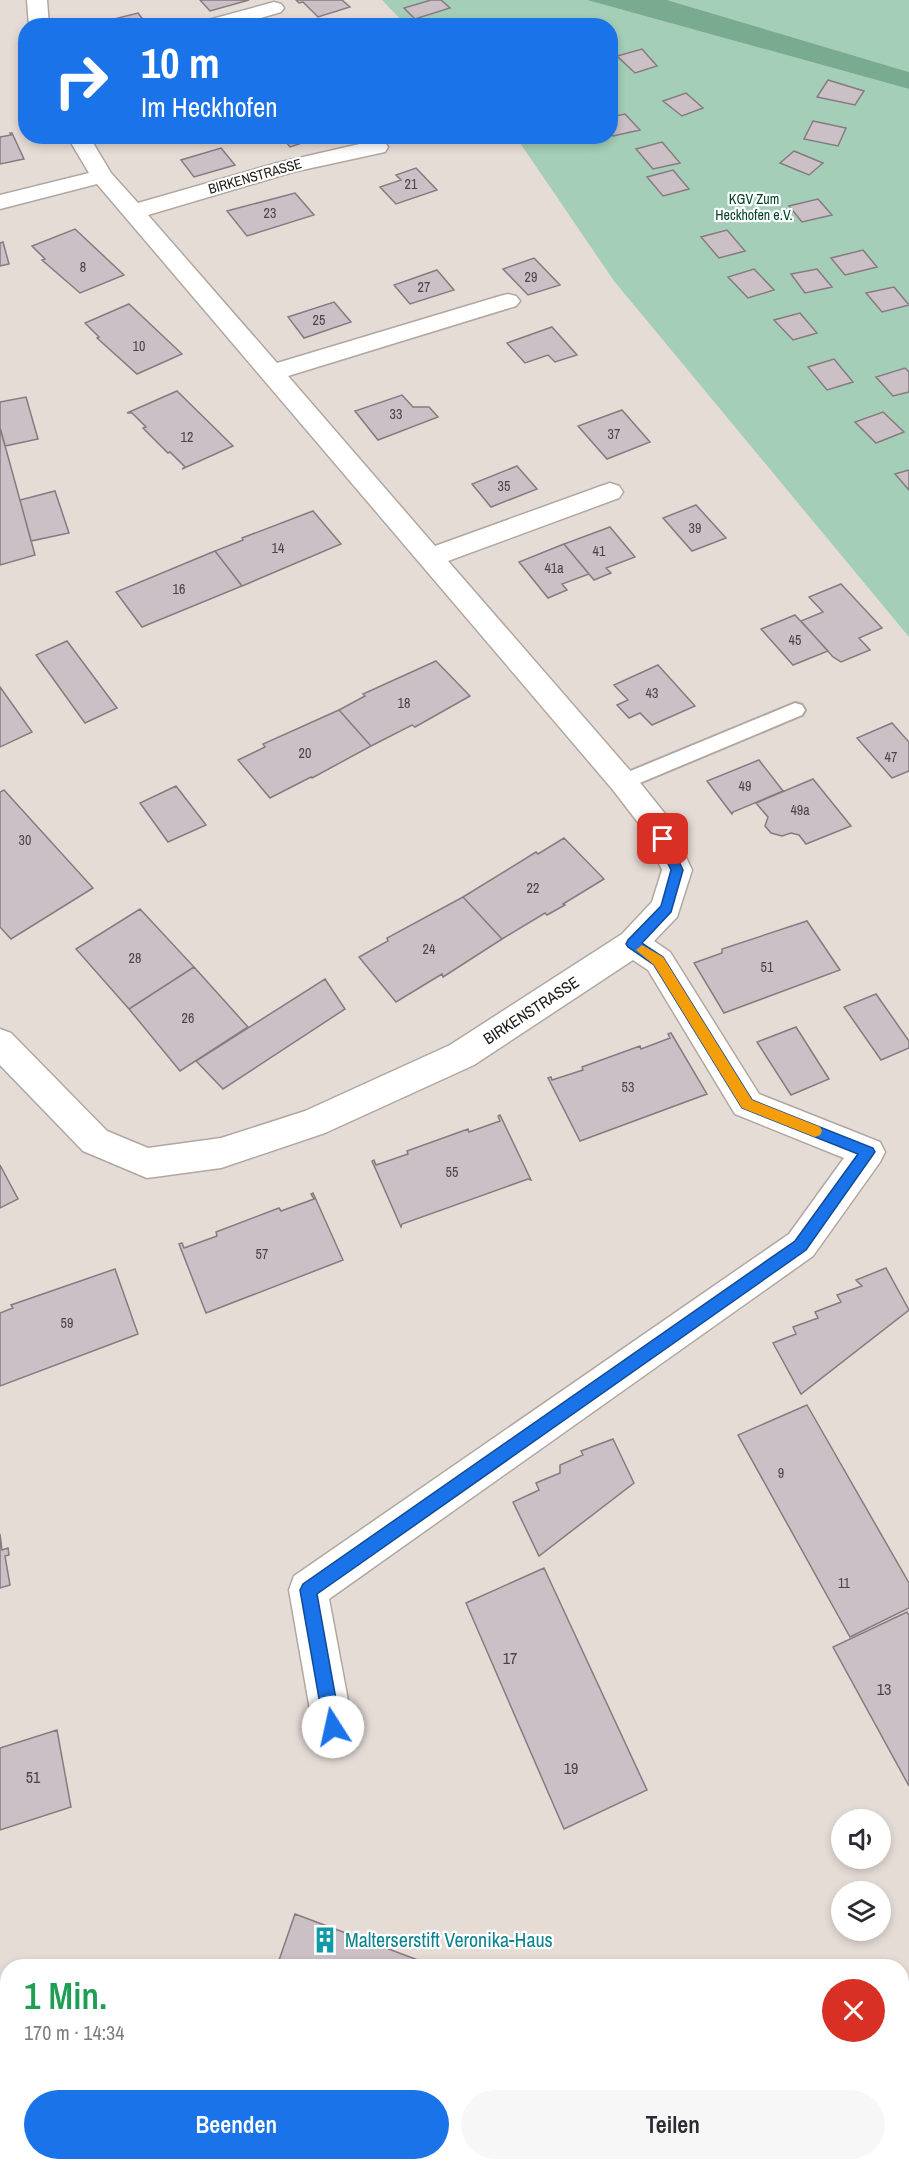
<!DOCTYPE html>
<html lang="de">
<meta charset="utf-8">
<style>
body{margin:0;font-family:"Archivo Narrow",sans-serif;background:#f7f7f7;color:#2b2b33;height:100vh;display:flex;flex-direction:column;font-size:22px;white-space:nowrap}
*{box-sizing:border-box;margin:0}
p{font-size:20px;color:#7c7c81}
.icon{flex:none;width:33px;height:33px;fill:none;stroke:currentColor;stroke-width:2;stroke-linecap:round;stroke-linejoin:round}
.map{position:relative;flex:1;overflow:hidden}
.panel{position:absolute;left:0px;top:1959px;width:909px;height:212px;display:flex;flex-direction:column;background:#fff;border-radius:24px 24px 0 0;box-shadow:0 3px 9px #0003}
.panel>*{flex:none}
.banner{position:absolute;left:18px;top:18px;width:600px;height:126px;border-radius:24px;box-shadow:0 3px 9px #0003;background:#1a73e8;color:#fff;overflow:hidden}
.fabs{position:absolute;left:831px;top:1809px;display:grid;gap:12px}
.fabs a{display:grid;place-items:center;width:60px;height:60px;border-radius:50%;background:#fff;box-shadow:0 3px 9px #0003;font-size:30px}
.pin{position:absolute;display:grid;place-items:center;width:51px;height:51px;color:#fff;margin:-26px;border-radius:12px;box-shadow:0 3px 9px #0006}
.me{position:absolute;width:66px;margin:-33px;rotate:350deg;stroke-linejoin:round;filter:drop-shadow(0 0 4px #0008)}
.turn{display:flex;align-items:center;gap:21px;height:126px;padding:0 24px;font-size:27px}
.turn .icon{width:78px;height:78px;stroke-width:2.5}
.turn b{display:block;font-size:42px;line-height:51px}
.round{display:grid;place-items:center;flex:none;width:63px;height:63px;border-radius:32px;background:#f7f7f7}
.summary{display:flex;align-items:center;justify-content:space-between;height:102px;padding:0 24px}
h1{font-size:36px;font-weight:600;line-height:45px;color:#1e9e55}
.cta{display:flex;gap:12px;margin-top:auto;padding:12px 24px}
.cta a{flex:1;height:69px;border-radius:36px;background:#1a73e8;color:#fff;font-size:24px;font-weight:600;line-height:69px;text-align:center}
.cta a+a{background:#f7f7f7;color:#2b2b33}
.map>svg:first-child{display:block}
.green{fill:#a4ceb7}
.forest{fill:#79ab90}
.building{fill:#cbc0c5;stroke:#857b80;stroke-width:1.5}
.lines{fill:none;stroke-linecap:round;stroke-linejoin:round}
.lane-casing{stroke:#b1a7a1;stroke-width:4}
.street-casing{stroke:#b1a7a1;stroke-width:3}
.lane{fill:#fff;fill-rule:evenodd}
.street{fill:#fff;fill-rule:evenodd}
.route{fill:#1a73e8;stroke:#114b97;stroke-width:1.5}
.slow{fill:#f59e0b}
.labels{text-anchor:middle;stroke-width:4.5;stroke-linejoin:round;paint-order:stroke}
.far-street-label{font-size:14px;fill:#1f1c1a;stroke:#fff}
.number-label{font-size:14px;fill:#4a4545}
.far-park-label{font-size:14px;fill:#004229;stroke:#fff}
.street-label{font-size:16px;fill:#1f1c1a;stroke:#fff}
.near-number-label{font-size:16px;fill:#4a4545}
.near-culture-label{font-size:20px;fill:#0d838f;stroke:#fff;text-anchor:start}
</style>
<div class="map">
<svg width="909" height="2170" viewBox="0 0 909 2170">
<rect width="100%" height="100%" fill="#e6dcd6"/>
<path class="green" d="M382 0H587L909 89V637L614 281 516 137 610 136V26L406 25Z
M667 0H909V72Z"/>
<path class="forest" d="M587 0H667L909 72V89Z"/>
<path class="building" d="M200 0H249L210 11Z
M296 0H342L350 7 318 17 303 2 299 3Z
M431 0H441L450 8 415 19 404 8Z
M138 13 148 26H99L98 23Z
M389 20 395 26H367Z
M642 49 657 66 635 73 617 56Z
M828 80 864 91 855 105 817 97Z
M686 93 703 108 682 116 663 101Z
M625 114 640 130 613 136 610 133V117Z
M813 121 846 128 838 146 804 139Z
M10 133H12L24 159 0 164V137L11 135Z
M281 136H323L290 147Z
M662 142 680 163 653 169 636 149Z
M221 148 235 165 194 177 181 160Z
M794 151 823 163 809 175 780 163Z
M416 168 437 190 396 204 380 187 401 180 396 175Z
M673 170 689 189 663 196 647 177Z
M295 193 314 215 247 236 227 211Z
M818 199 832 215 802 222 789 206Z
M75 229 124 275 80 293 42 260 45 259 32 246Z
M727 230 745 251 719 258 701 237Z
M3 242 9 264 0 266V243Z
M863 250 877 267 845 275 831 258Z
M534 258 560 285 528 295 503 269Z
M754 269 774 290 748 298 728 277Z
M817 269 832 287 805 293 791 274Z
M437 270 454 290 410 304 394 285Z
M894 287 909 305 882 312 866 293Z
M334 302 351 322 304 338 288 317Z
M129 304 182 354 137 374 97 338 99 337 85 323Z
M800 313 817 333 793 340 774 320Z
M552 327 577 355 555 362 548 355 525 363 507 343Z
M834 359 853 382 827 390 808 367Z
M905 368 909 372V392L893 396 876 377Z
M177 391 233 446 182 469 185 467 170 452 168 453 143 428 146 427 132 413H127Z
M402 395 413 407H429L438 417 378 440 355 411Z
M26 397 38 439 5 446 0 428V402Z
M622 410 650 442 607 459 578 426Z
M883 412 904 432 876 443 855 422Z
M1 431 35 555 0 565V432Z
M517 466 537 489 491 507 472 484Z
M909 470V490L895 474Z
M55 491 69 533 31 541 20 500Z
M696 505 726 538 692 551 663 518Z
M313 511 341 544 242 586 215 551 243 540 242 538Z
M610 527 635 557 606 568 611 573 594 580 564 544Z
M564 544 589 574 562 584 567 590 548 598 519 562Z
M215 551 242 586 142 627 116 592Z
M841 584 882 628 859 638 870 650 841 662 833 657 801 621 823 612 809 597Z
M795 615 828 651 793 665 761 629Z
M67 641 117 708 85 723 36 655Z
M436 661 470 696 415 727 412 725 371 746 339 710 365 696 363 694Z
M658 665 695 706 652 725 640 713 629 718 617 705 628 700 614 685Z
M0 687 32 732 0 747Z
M339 710 371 746 312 778 311 777 270 798 238 760 265 747 263 744Z
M892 723 909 742V771L892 778 857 738Z
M759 760 783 791 733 812 732 814 707 781Z
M813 779 851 826 806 844 799 835 791 833 782 836 771 833 765 826 768 817 756 803Z
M176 786 206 825 168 842 140 803Z
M4 790 93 888 11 939 0 927V792Z
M564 838 604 879 563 904 565 905 547 915 545 913 502 939 463 897 536 852 538 854Z
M463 897 502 939 443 977 442 974 396 1002 359 957 388 941 387 938Z
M140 909 194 967 129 1009 76 949Z
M807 921 840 970 724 1013 694 963 722 953V949Z
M194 967 248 1027 180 1071 129 1009Z
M325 979 345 1009 223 1089 196 1061Z
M876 994 909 1041V1048L881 1060 844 1007Z
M796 1027 829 1079 791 1095 757 1042Z
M671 1033 707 1094 580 1141 548 1078 551 1077 552 1080 583 1070 582 1067 640 1046 641 1049 670 1038 668 1034Z
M500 1115 531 1180 528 1179 402 1224 401 1227 372 1161 374 1160 376 1165 408 1154 407 1151 468 1129 469 1132 500 1121 498 1116Z
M0 1165 18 1199 0 1208Z
M313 1193 343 1260 206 1313 179 1244 182 1243 184 1248 217 1236 216 1232 279 1208 281 1211 314 1199 311 1194Z
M886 1268 909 1310 801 1394 773 1343 796 1334 793 1327 818 1318 815 1312 841 1302 837 1295 862 1286 856 1280Z
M115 1269 138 1334 0 1386V1313L13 1308 11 1305Z
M807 1405 909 1583V1608L850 1637 738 1435Z
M613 1439 634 1483 539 1556 513 1502 539 1490 536 1483 560 1473V1465L583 1455 581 1451Z
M0 1534 2 1550 8 1548 9 1555 5 1556 10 1585 0 1588Z
M544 1568 647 1790 564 1829 466 1603Z
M907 1612 909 1615V1786L833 1647Z
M57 1730 71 1807 0 1830V1748Z
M295 1914 434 1966H277Z
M902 2150 909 2153V2170H456L445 2165 441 2170H417L411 2168V2163H902Z
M362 2163H393L391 2170H380Z"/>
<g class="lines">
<g class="lane-casing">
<path id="lane" d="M795 703 802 705 805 710 802 715 630 787 623 790 616 787 613 782 616 777Z"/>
</g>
<g class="street-casing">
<path id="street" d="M27 0H47L49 26H29Z
M274 2 281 4 284 8 281 12 233 26H198L201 22Z
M67 136H89L111 173 138 203 277 163 377 140 385 142 388 147 385 152 293 172 148 215 277 363 500 296 508 294 516 296 520 301 516 306 288 376 435 546 601 486 610 483 619 486 623 492 619 498 448 561 633 774 666 815 692 870 677 917 654 941 670 952 759 1094 880 1142 885 1152 880 1162 813 1256 329 1599 353 1727 347 1741 333 1747 319 1741 313 1727 289 1590 294 1576 789 1234 844 1158 735 1114 648 970 633 960 474 1065 325 1133 221 1168 147 1178 83 1151 0 1065V1029L11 1033 107 1131 148 1148 221 1138 305 1111 450 1045 622 934 652 902 662 870 643 829 613 790 97 184 0 209V195L89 173Z"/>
</g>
<use href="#lane" class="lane"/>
<use href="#street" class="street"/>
</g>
<path class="route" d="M663 834 667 835 683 870 671 912 642 943 663 957 752 1100 873 1148 875 1152 806 1250 317 1594 341 1727 338 1733 333 1735 327 1733 324 1727 300 1590 303 1584 795 1241 858 1154 742 1108 654 965 628 947 626 944 628 940 661 906 671 870 656 839Z"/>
<path class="slow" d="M642 945 663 957 752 1100 820 1127 822 1131 820 1135 815 1137 742 1108 654 965 636 950Z"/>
<defs>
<g id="building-bare" transform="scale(2.07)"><path d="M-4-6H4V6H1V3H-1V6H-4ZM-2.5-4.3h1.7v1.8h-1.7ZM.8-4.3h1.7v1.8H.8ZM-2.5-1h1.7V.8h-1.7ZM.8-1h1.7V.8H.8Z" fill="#0f9aa8" stroke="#fff" stroke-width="2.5" paint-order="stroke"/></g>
</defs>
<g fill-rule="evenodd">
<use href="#building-bare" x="325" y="1940"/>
</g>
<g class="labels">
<g class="far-street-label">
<text transform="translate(255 176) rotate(-16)" y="5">BIRKENSTRASSE</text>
</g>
<g class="number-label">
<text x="411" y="189">21</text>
<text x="270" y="218">23</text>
<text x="83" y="272">8</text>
<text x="531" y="282">29</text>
<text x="424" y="292">27</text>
<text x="319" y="325">25</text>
<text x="139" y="351">10</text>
<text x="396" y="419">33</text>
<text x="614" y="439">37</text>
<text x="187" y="442">12</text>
<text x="504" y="491">35</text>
<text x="695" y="533">39</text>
<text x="278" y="553">14</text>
<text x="599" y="556">41</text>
<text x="554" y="573">41a</text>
<text x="179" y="594">16</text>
<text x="795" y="645">45</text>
<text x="652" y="698">43</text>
<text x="404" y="708">18</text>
<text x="305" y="758">20</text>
<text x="891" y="762">47</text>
<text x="745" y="791">49</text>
<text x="800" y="815">49a</text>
<text x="25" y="845">30</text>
<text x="533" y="893">22</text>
<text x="429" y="954">24</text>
<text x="135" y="963">28</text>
<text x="767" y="972">51</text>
<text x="188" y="1023">26</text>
<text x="628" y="1092">53</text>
<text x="452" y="1177">55</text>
<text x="262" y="1259">57</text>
<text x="67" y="1328">59</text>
<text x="781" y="1478">9</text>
<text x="844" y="1588">11</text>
</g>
<g class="far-park-label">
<text x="754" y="204">KGV Zum<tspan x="754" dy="16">Heckhofen e.V.</tspan></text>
</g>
<g class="street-label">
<text transform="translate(531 1010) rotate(-33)" y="6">BIRKENSTRASSE</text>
</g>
<g class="near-number-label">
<text x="510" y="1664">17</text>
<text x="884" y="1695">13</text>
<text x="571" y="1774">19</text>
<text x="33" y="1783">51</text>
</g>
<g class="near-culture-label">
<text x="345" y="1947">Malterserstift Veronika-Haus</text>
</g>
</g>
</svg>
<div class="fabs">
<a><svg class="icon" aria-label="sound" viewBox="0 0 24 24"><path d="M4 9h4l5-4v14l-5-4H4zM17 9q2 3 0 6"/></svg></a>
<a><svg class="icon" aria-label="layers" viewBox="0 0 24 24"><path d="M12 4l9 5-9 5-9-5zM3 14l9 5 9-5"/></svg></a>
</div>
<div class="pin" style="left:663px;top:839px;background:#d93025"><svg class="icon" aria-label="arrive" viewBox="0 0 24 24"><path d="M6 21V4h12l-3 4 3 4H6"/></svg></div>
<svg class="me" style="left:333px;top:1727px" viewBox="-20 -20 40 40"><circle r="19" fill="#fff"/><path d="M0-13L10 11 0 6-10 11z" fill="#1a73e8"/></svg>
<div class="banner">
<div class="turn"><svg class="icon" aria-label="right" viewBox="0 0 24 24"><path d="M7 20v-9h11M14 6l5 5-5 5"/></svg><div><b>10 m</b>Im Heckhofen</div></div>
</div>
<section class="panel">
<div class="summary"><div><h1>1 Min.</h1><p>170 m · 14:34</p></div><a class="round" style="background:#d93025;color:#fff"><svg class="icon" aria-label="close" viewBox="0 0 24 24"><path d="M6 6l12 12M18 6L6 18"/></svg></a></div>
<div class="cta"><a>Beenden</a><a>Teilen</a></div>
</section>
</div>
